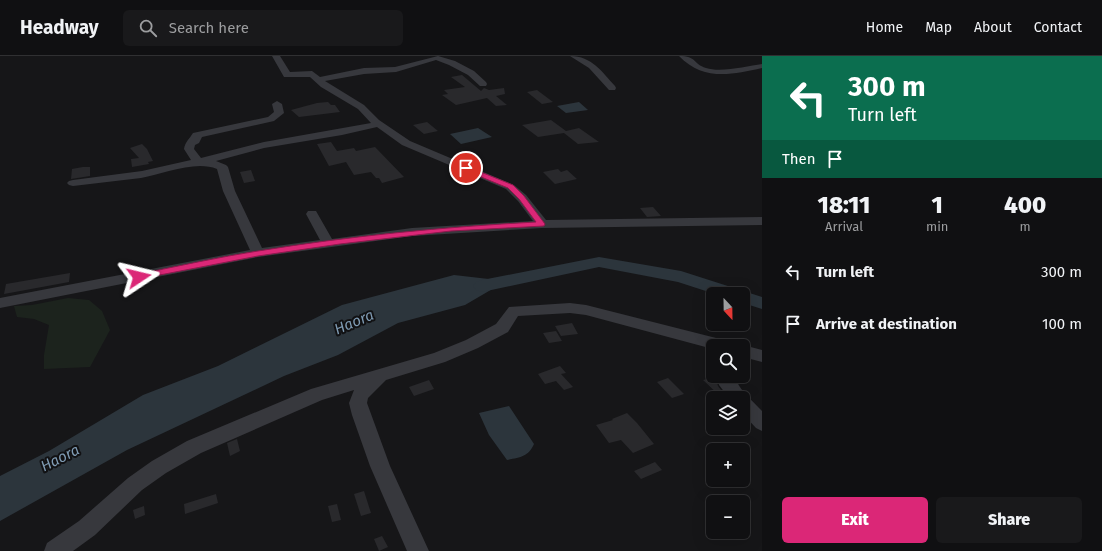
<!DOCTYPE html>
<meta charset="utf-8">
<style>
body{margin:0;font-family:"Fira Sans",sans-serif;background:#19191b;color:#f1f3f6;height:100vh;display:flex;flex-direction:column;font-size:15px;white-space:nowrap}
*{box-sizing:border-box;margin:0}
p{font-size:13px;color:#9c9d9f}
.icon{flex:none;width:22px;height:22px;fill:none;stroke:currentColor;stroke-width:2;stroke-linecap:round;stroke-linejoin:round}
.map{position:relative;flex:1;overflow:hidden}
.details{display:flex;flex-direction:column;background:#101012;width:340px}
.details>*{flex:none}
.hud{background:#0b6e4f;color:#fff;overflow:hidden}
.needle{width:26px;rotate:158deg}
.controls{position:absolute;left:706px;top:231px;display:grid;gap:8px}
.controls a{display:grid;place-items:center;width:44px;height:44px;border-radius:6px;background:#101012;box-shadow:0 4px 16px #0002,0 0 0 1px #303032;font-size:20px}
.pin{position:absolute;display:grid;place-items:center;width:34px;height:34px;color:#fff;margin:-17px;border:2px solid #fff;border-radius:50%;box-shadow:0 1px 4px #0007}
.me{position:absolute;width:44px;margin:-22px;rotate:80deg;stroke-linejoin:round;filter:drop-shadow(0 0 3px #0008)}
.turn{display:flex;align-items:center;gap:14px;height:84px;padding:0 20px;font-size:18px}
.turn .icon{width:52px;height:52px;stroke-width:2.5}
.turn b{display:block;font-size:28px;line-height:34px}
.then{display:flex;align-items:center;height:38px;padding:0 20px;background:#0003;gap:8px;font-size:15px}
.eta{display:flex;justify-content:space-evenly;align-items:center;height:68px;text-align:center}
.eta b{font-size:24px;font-weight:800;line-height:28px}
.action{display:flex;gap:8px;margin-top:auto;padding:8px 20px}
.action a{flex:1;height:46px;border-radius:6px;background:#db2777;color:#fff;font-size:16px;font-weight:800;line-height:46px;text-align:center}
.action a+a{background:#19191b;color:#f1f3f6}
ul{padding:0;list-style:none}
li{display:flex;align-items:center;gap:12px;height:52px;padding:0 20px}
li div{flex:1}
li b{display:block;font-size:15px}
li em{font-style:normal}
header{display:flex;align-items:center;gap:24px;box-sizing:border-box;height:56px;padding:0 20px;background:#101012;border-bottom:1px solid #303032}
header strong{font-size:19px}
nav{display:flex;gap:22px;margin-inline-start:auto;font-size:14px}
.search{width:280px;height:36px;background:#19191b;display:flex;align-items:center;gap:10px;box-sizing:border-box;padding:0 14px;border-radius:6px;color:#9c9d9f;font-size:15px}
main{display:flex;flex:1;min-height:0}
.map>svg:first-child{display:block}
.green{fill:#1c231d}
.water{fill:#2c353c}
.lines{fill:none;stroke-linecap:round;stroke-linejoin:round}
.river{fill:#2c353c;fill-rule:evenodd}
.building{fill:#29292c}
.minor{fill:#37383d;fill-rule:evenodd}
.route{fill:#db2777;stroke:#8e194d}
.labels{text-anchor:middle;stroke-width:4;stroke-linejoin:round;paint-order:stroke}
.water-label{font-size:15px;font-style:italic;fill:#7f9bb3;stroke:#111113}
</style>
<header>
<strong>Headway</strong>
<div class="search"><svg class="icon" aria-label="search" viewBox="0 0 24 24"><circle cx="10" cy="10" r="6"/><path d="M15 15l6 6"/></svg>Search here</div>
<nav><a>Home</a><a>Map</a><a>About</a><a>Contact</a></nav>
</header>
<main>
<div class="map">
<svg width="762" height="495" viewBox="0 0 762 495">
<rect width="100%" height="100%" fill="#161618"/>
<path class="green" d="M68 242 89 244 102 255 110 274 90 311 44 313V299L49 269 34 263 17 261 14 250 32 249Z"/>
<path class="water" d="M579 46 588 54 566 57 557 50Z
M478 72 492 81 461 88 450 78Z
M454 219 506 225 465 249 398 267 338 299 284 320 127 394 0 465V420L49 395 143 339 218 310 342 249Z
M509 350 534 388C528 401 521 401 507 404L489 379 479 357Z"/>
<g class="lines">
<path class="river" d="M599 201 681 215 762 241V253L743 247V238H715L678 226 599 211 482 236 476 234 473 230 476 226 482 224Z"/>
</g>
<path class="building" d="M462 19 481 35 484 32 489 34 504 32 505 38 496 40 507 49 496 50 487 42 456 49 442 39 448 38 444 34 465 31 451 21Z
M537 34 553 46 542 48 527 36Z
M328 46 331 49H335L340 56 299 61 291 54 317 47Z
M551 64 566 75 579 72 599 86 578 88 564 77 538 81 522 69Z
M427 66 438 75 424 78 413 69Z
M331 86 337 95 354 92 356 95 375 91 404 121 382 127 379 122H376L371 116 354 119 346 106 329 110 317 88Z
M142 88 147 93 153 105 148 106 149 108 132 111 131 103 139 102 130 92Z
M83 111H90V120L71 123 72 113Z
M558 113 561 116 567 114 577 123 555 128 543 116Z
M251 114 255 125 244 127 240 116Z
M653 151 661 160 647 161 640 152Z
M70 217 69 226 4 238 6 228Z
M572 267 578 278 561 280 555 270Z
M556 275 562 285 549 287 543 277Z
M560 310 566 317 561 318 573 331 564 334 556 325 545 328 538 318Z
M715 321 718 330 727 342H722L703 324Z
M668 322 684 338 672 342 657 326Z
M429 324 434 333 414 340 409 331Z
M627 357 637 367 654 388 633 397 621 384 609 387 596 369 613 364 612 363Z
M237 383 240 395 230 400 227 387Z
M655 406 662 414 641 423 634 415Z
M364 435 371 457 361 460 354 438Z
M216 438 218 447 185 458 184 448Z
M337 448 341 464 332 466 328 450Z
M144 450 145 459 135 463 133 454Z
M382 480 388 491 379 495 374 483Z"/>
<g class="lines">
<path class="minor" d="M272 0H280L290 16 312 15 320 21 364 12 395 11 438 0 455 5 474 15 486 26 487 28 486 30H480L468 19 449 9 436 4 396 16 364 18 325 25 364 49 379 64 410 85 514 129 526 139 546 164 762 161V169L542 172 412 180 258 201 0 252V242L250 194 223 135 217 113C195 104 164 118 141 122 118 125 96 127 73 130L69 129 67 127 69 125 73 124 142 115 191 104 184 93C185 86 190 82 193 77L268 61 274 56 272 48 277 45 282 48 284 57 274 65 202 81 199 87 195 89 194 93 201 102 264 86 371 67 358 53 321 31 310 21H284ZM377 71 402 89 506 133 518 145 533 165 412 172 332 183 316 155H308L306 158 320 184 262 192 235 135 228 111 226 109 216 105 264 92 342 79Z
M570 0C592 0 602 16 615 30L616 32 615 34H609L589 12Z
M679 0C697 0 693 8 706 12 721 17 747 10 762 8V12C731 19 703 25 679 0Z
M570 247 586 249 724 284 730 286 732 290H713V293L586 259 570 257 518 260 508 276 478 292 445 306 386 324 368 342 367 347 390 410 429 495H407L370 410 352 359 349 347 354 334 322 344 201 397 166 417 142 434 95 479 73 495H44L47 487 79 465 128 422 152 405 187 385 311 333 434 297 466 284 496 268 509 251Z
M743 289 762 294V306L743 301V290H740Z
M717 320H735C738 334 752 344 762 355V375L756 372 743 358V342H729L719 329Z"/>
</g>
<path class="route" d="M466 110 513 129 524 140 545 168 544 170 451 175 340 188 258 200 139 223 135 221 139 218C179 210 219 201 258 195 350 180 443 171 536 166L519 143 508 132 464 114 463 112Z"/>
<g class="labels">
<g class="water-label">
<text transform="translate(354 266) rotate(-23)" y="5">Haora</text>
<text transform="translate(60 402) rotate(-27)" y="5">Haora</text>
</g>
</g>
</svg>
<div class="controls">
<a><svg class="needle" viewBox="-14 -14 28 28"><path d="M0-13l5 13h-10z" fill="#e53935"/><path d="M0 13l5-13h-10z" fill="#9c9d9f"/></svg></a>
<a><svg class="icon" aria-label="search" viewBox="0 0 24 24"><circle cx="10" cy="10" r="6"/><path d="M15 15l6 6"/></svg></a>
<a><svg class="icon" aria-label="layers" viewBox="0 0 24 24"><path d="M12 4l9 5-9 5-9-5zM3 14l9 5 9-5"/></svg></a>
<a>+</a>
<a>−</a>
</div>
<div class="pin" style="left:466px;top:112px;background:#d93025"><svg class="icon" aria-label="arrive" viewBox="0 0 24 24"><path d="M6 21V4h12l-3 4 3 4H6"/></svg></div>
<svg class="me" style="left:139px;top:221px" viewBox="-20 -20 40 40"><path d="M0-17L14 15 0 8-14 15z" fill="#db2777" stroke="#fff" stroke-width="4"/></svg>
</div>
<section class="details">
<div class="hud">
<div class="turn"><svg class="icon" aria-label="left" viewBox="0 0 24 24"><path d="M17 20v-9H6M10 6l-5 5 5 5"/></svg><div><b>300 m</b>Turn left</div></div>
<div class="then">Then<svg class="icon" aria-label="arrive" viewBox="0 0 24 24"><path d="M6 21V4h12l-3 4 3 4H6"/></svg></div>
</div>
<div class="eta">
<div><b>18:11</b><p>Arrival</p></div>
<div><b>1</b><p>min</p></div>
<div><b>400</b><p>m</p></div>
</div>
<ul>
<li><svg class="icon" aria-label="left" viewBox="0 0 24 24"><path d="M17 20v-9H6M10 6l-5 5 5 5"/></svg><div><b>Turn left</b></div><em>300 m</em></li>
<li><svg class="icon" aria-label="arrive" viewBox="0 0 24 24"><path d="M6 21V4h12l-3 4 3 4H6"/></svg><div><b>Arrive at destination</b></div><em>100 m</em></li>
</ul>
<div class="action"><a>Exit</a><a>Share</a></div>
</section>
</main>
